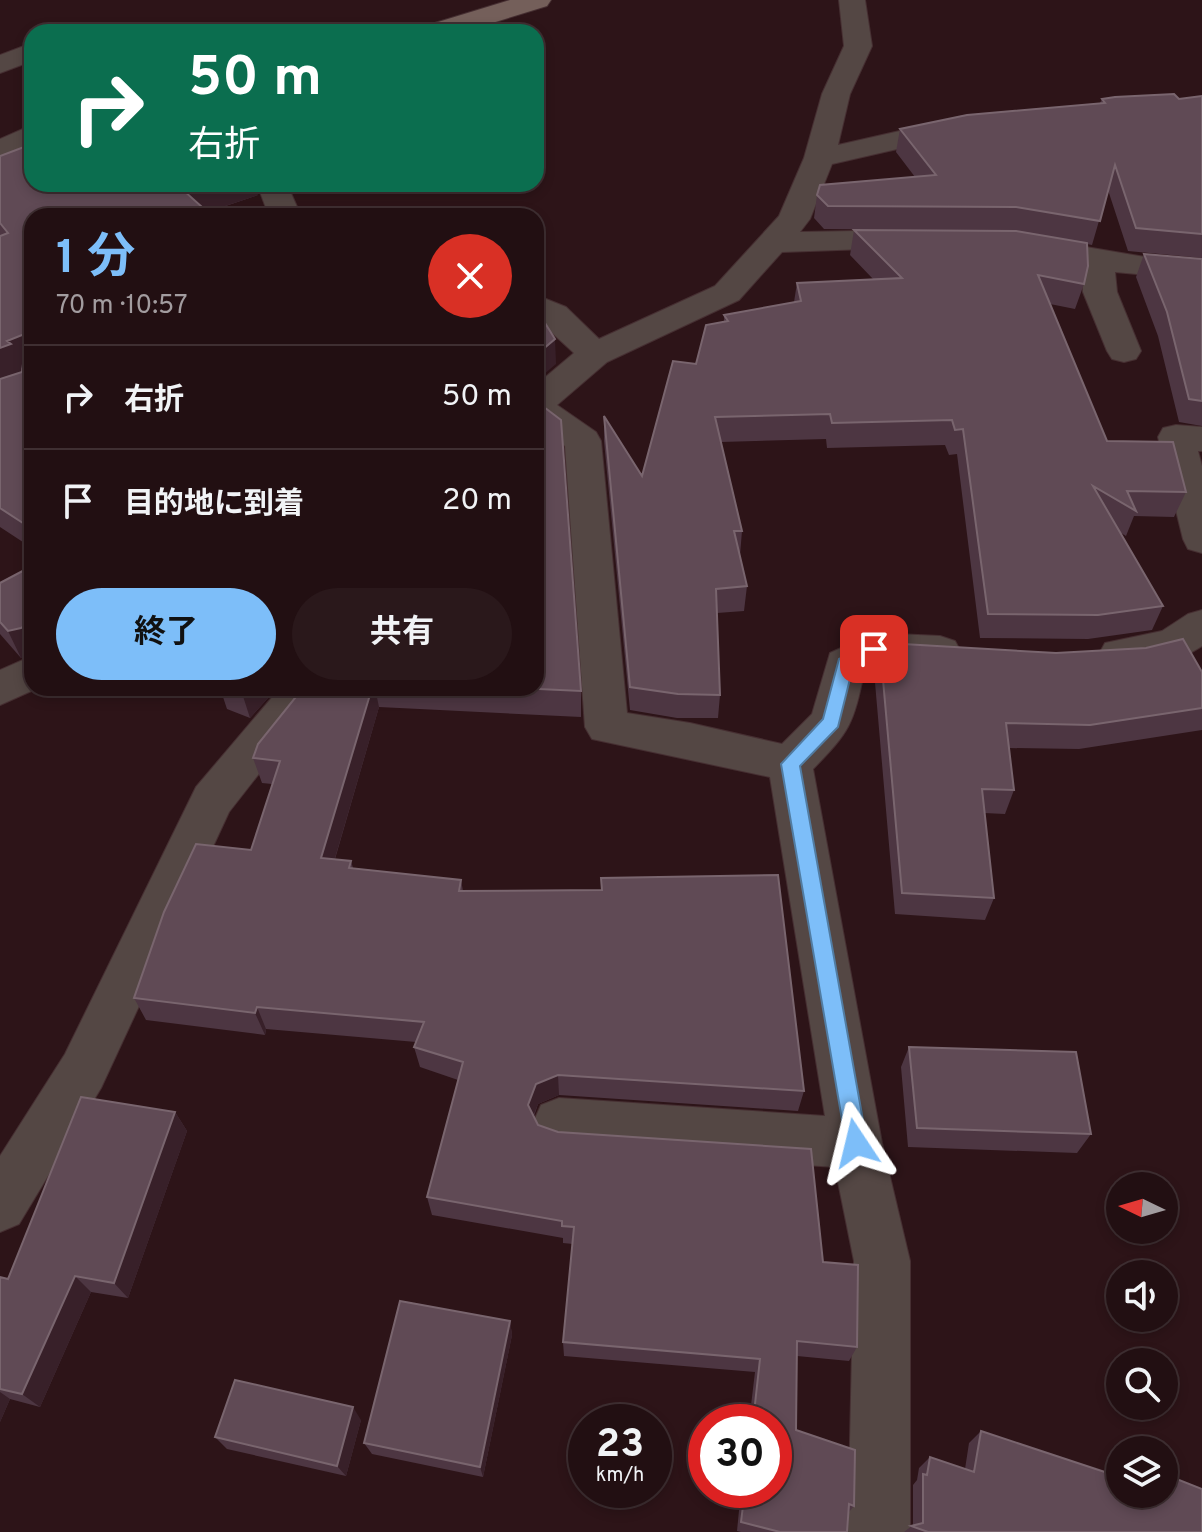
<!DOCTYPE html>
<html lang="ja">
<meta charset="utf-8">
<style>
body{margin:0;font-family:Overpass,"Noto Sans JP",sans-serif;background:#2a181b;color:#f1f3f6;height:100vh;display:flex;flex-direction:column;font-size:30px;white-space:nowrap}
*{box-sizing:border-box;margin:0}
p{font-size:26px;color:#a29c9f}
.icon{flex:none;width:44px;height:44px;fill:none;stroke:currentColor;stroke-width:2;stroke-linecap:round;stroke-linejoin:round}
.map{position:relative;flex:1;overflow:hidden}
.side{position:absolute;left:24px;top:208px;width:520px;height:488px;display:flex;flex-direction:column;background:#220f12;border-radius:24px;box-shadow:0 4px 12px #0003,0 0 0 2px #3f2f32}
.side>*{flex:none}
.banner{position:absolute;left:24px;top:24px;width:520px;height:168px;border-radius:24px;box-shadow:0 4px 12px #0003,0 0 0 2px #3f2f32;background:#0b6e4f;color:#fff;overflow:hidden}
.needle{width:52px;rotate:275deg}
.fabs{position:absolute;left:1106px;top:1172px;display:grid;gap:16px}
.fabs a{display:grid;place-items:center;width:72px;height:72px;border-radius:50%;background:#220f12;box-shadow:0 4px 12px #0003,0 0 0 2px #3f2f32;font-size:40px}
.speed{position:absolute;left:568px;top:1404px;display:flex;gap:16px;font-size:40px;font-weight:700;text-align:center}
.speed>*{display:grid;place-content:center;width:104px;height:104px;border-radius:50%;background:#220f12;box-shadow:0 4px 12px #0003,0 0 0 2px #3f2f32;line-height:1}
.speed small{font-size:20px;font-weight:400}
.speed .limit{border:12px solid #d22;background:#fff;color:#111}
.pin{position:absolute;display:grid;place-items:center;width:68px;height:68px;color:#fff;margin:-34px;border-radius:16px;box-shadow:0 4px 12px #0006}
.me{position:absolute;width:88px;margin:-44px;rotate:350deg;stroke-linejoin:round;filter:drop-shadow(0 0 6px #0008)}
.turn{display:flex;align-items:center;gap:28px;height:168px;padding:0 32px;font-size:36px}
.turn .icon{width:104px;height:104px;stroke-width:2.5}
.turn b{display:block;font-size:56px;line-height:68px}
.round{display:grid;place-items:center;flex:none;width:84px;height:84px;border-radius:42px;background:#2a181b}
.head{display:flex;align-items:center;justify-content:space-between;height:136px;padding:0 32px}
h1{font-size:48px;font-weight:700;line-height:60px;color:#7dbef9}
.button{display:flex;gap:16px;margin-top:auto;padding:16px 32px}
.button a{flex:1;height:92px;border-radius:48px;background:#7dbef9;color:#111;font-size:32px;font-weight:700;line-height:92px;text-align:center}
.button a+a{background:#2a181b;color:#f1f3f6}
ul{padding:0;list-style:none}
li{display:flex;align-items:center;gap:24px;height:104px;padding:0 32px;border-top:2px solid #3f2f32}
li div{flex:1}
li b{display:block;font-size:30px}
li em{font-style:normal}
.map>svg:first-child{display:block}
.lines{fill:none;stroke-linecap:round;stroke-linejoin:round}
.street-casing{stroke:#462f32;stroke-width:2}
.secondary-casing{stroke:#462f32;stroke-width:2}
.street{fill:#544744;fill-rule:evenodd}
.secondary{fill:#745f5a;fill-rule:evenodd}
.wall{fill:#4d3642}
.shaded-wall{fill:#382029}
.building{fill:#604a55;stroke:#79656e;stroke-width:2}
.route{fill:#7dbef9;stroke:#517ca2;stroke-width:2}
</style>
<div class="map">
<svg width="1202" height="1532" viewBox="0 0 1202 1532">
<rect width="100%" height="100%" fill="#2d1418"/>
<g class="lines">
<g class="street-casing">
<path id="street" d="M839 0H865L872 46 850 94 838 145 957 118 967 121 972 127 967 133 832 164 810 219 800 232 911 230 922 233 927 240 922 247 782 252 739 300 607 362 557 405 596 432 601 441 627 713 690 723 782 744 812 714 830 653 874 633 940 636 955 641 961 652 955 663C924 673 892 658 864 673 853 725 850 731 813 769L882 1143 910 1261V1532H848L854 1261 835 1167 559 1148 541 1141 533 1123 541 1105 559 1098 825 1116 770 777 592 739 585 727 565 446 536 425V385L574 353 536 318V295L566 307 599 339 715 286 779 216 804 158 822 94 844 46Z
M32 43V61L0 73V55Z
M32 125V146L0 163V139Z
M257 184H287L301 216H269Z
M1027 237 1145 257 1202 260V280L1115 272 1117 292 1141 351 1136 359 1124 362 1112 359 1107 351 1083 292 1082 266 1016 254 1011 247 1016 240Z
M1176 425 1202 427V451H1198L1202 466V553L1188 549 1183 539 1158 437 1163 428Z
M1202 610V646C1177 663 1135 675 1105 665L1099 654 1105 643 1162 631 1188 614Z
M32 656V688H38L0 705V670Z
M280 688H326L229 812 101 1088 19 1224 0 1232V1156L65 1054 196 787Z"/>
</g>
<g class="secondary-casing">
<path id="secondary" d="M510 0H551L547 6 463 32H421L425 26Z"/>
</g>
<use href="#street" class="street"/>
<use href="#secondary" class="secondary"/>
</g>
<path class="wall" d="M1202 96V258L1128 251 1108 190 1092 245 1087 244 1084 284 1075 309 1050 304 1107 441 1186 492 1174 517 1134 516 1126 536 1121 533 1163 606 1152 630 1088 639 980 638 957 454 949 455 945 445 827 448 826 439 721 442 742 531 740 555 747 586 744 611 717 613 720 695 718 718H677L630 710 604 441V416L642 476 696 364 724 322V315L794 302 797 283 873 279 850 255 854 230 1014 231 824 229 814 218 817 195 915 177 896 152 900 129 1100 103 1102 99H1179Z
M0 156 258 195 208 212 32 216V548L0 527Z
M1144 254 1202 259V426L1179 422 1158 336 1136 277Z
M32 566V655L21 658 0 634V583Z
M880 646 1202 672V730L1079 749 1009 748 1014 790 1005 814 984 813 994 898 985 920 895 914 874 671Z
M220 688H277L250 718 227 709Z
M303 688H536L581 691V717L379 707 335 859 351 861 353 868 461 880 463 891 601 890V878L804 1091 798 1111 559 1095 538 1104 534 1116 538 1125 823 1262 857 1347 849 1361 797 1356 796 1430 854 1506 849 1512 847 1532H741L737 1531 741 1490H774V1422H749L755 1372 564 1356 563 1342 573 1244 563 1243V1238L432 1215 427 1197 458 1080 420 1067 414 1047 416 1042 266 1029 265 1035 146 1020 134 998 251 850 272 784 262 783 253 758Z
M909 1047 1091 1134 1077 1153 908 1147 901 1067Z
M175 1112 187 1131 128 1298 91 1292 40 1407 10 1399 0 1422V1277L8 1279Z
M510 1321 512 1335 483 1477 372 1454 364 1443Z
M361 1420 346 1476 227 1449 215 1437Z
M981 1431 1202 1532H904L913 1525V1485L917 1480 919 1468 930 1457 965 1469 969 1443Z"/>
<path class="shaded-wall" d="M201 184H256L258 195 195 216 183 190Z
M32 331V363L21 368 22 372 0 380V348L7 341Z
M555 339 556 364 536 381V355Z
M32 622V655L21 658 8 631Z
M246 688H277L250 718 242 693Z
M372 688H375L379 707 328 882 321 858Z
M257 1007 266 1029 265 1035 255 1013Z
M558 1075 559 1095 538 1104 530 1124 528 1105 536 1084Z
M175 1112 187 1131 128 1298 114 1283Z
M75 1276 91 1292 40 1407 22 1394Z
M510 1321 512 1335 483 1477 480 1467Z
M0 1392 10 1399 0 1422Z
M353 1407 361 1420 346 1476 337 1466Z"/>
<path class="building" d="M1174 94 1179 99 1202 96V234L1136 228 1115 165 1100 221 1016 207 828 206 817 195 820 185 936 175 900 129 967 115 1105 103 1102 99 1115 97Z
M32 144V184H201L183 190 212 216H32V331L7 341 11 344 0 348V236L8 233 0 223V156Z
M854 230 1016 231 1087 243 1088 266 1084 284 1038 275 1107 441 1173 442 1186 492 1127 491 1136 511 1093 486 1163 606 1098 615 988 614 963 429 955 430 952 420 832 423 830 414 715 417 742 531H734L747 586 716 589 720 695 678 694 630 687 604 416 642 476 673 361 696 364 706 325 728 321 724 315 801 301 797 283 902 278Z
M1144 254 1202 259V401L1189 399 1167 312Z
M540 315 555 339 536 355V339Z
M24 356 32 364V529L0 508V379L22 372Z
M536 401 561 420 581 691 517 688H536Z
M32 566V622L21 628 8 631 0 622V583Z
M1183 639 1202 672V708L1090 725 1006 723 1014 790 982 789 994 898 902 893 880 646 886 643 1056 653 1146 648Z
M230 688H246L242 693Z
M303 688H372L321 858 351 861 349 868 461 880 459 891 602 890 601 878 778 875 804 1091 558 1075 536 1084 528 1105 538 1125 558 1132 811 1149 823 1262 858 1265 857 1347 797 1341 796 1430 855 1450 854 1506 849 1504 847 1532H780L741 1522 745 1490H774V1422H753L760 1359 563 1342 574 1227 562 1226V1221L427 1197 463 1062 414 1047 424 1022 257 1007 255 1013 134 998 164 912 196 844 251 850 280 761 253 758 258 744Z
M909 1047 1076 1052 1091 1134 917 1128Z
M81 1097 175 1112 114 1283 75 1276 22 1394 0 1389V1277L8 1279Z
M400 1301 510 1321 480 1467 364 1443Z
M235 1380 353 1407 337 1466 215 1437Z
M981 1431 1120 1477V1494H1164V1474L1202 1489V1532H928L911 1526 923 1523V1474L927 1475 930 1457 974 1472Z"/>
<path class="route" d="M874 642 882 649 853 667 838 727 800 766 867 1143 864 1150 856 1153 849 1150 846 1143 781 764 823 719 839 659Z"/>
</svg>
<div class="fabs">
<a><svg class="needle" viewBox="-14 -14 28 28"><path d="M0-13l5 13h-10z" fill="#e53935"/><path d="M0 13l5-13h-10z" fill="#a29c9f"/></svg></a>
<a><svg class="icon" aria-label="sound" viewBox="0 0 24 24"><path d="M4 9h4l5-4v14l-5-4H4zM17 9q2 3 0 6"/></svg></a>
<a><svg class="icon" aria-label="search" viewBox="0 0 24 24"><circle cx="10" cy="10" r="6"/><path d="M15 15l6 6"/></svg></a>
<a><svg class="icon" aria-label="layers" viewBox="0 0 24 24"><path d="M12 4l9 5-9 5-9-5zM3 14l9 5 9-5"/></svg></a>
</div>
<div class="speed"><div>23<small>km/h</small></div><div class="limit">30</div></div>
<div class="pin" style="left:874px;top:649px;background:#d93025"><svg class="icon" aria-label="arrive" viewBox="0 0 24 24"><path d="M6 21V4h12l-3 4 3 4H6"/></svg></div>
<svg class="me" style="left:856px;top:1143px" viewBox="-20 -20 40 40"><path d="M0-17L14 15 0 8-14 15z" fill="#7dbef9" stroke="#fff" stroke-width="4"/></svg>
<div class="banner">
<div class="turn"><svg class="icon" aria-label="right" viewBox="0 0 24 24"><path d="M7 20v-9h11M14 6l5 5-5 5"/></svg><div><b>50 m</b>右折</div></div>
</div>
<section class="side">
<div class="head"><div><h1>1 分</h1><p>70 m · 10:57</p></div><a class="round" style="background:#d93025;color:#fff"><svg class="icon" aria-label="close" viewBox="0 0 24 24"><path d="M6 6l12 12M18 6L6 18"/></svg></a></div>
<ul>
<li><svg class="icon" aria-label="right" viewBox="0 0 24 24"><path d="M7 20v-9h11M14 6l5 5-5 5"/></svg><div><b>右折</b></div><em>50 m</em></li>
<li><svg class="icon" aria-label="arrive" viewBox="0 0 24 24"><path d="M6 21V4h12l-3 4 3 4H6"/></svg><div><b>目的地に到着</b></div><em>20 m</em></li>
</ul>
<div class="button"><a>終了</a><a>共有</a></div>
</section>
</div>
